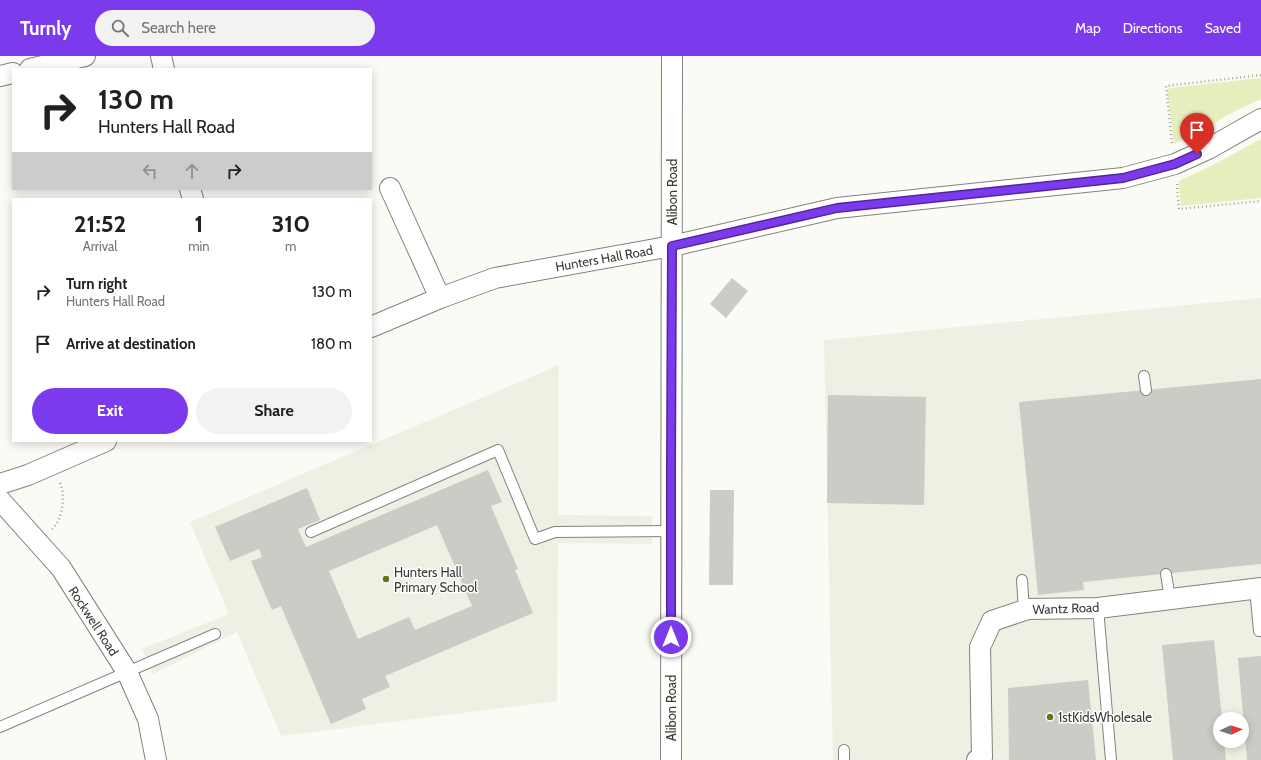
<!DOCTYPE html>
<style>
body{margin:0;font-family:Cabin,sans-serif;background:#f2f2f2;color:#202124;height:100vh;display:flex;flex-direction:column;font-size:15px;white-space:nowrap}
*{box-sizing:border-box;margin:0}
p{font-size:13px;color:#757577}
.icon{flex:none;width:22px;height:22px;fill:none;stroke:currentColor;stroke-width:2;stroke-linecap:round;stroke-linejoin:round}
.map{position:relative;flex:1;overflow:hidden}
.drawer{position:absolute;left:12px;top:142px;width:360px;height:244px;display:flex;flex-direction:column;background:#fff;border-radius:0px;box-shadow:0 2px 10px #0003}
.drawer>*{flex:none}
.banner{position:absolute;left:12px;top:12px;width:360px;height:122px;border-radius:0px;box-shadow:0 2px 10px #0003;background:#fff;color:#202124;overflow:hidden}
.needle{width:26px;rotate:86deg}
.fabs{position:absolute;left:1213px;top:656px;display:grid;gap:8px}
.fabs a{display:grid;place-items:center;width:36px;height:36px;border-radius:50%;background:#fff;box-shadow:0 2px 10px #0003;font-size:20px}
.pin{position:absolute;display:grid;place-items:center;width:34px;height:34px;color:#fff;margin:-41px -17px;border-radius:50% 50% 50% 0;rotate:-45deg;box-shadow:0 0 4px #0007}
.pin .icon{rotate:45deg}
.me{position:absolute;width:44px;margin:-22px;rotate:0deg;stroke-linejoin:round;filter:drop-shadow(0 0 3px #0008)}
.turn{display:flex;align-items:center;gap:14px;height:84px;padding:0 20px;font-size:18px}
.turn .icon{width:52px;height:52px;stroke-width:2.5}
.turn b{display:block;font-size:28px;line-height:34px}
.lanes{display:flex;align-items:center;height:38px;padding:0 20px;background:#0003;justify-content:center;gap:20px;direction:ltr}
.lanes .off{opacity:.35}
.eta{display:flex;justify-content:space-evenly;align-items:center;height:68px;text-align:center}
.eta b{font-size:24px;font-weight:700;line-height:28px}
.cta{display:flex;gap:8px;margin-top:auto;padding:8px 20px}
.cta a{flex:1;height:46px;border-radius:24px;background:#7c3aed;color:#fff;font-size:16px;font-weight:700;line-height:46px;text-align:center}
.cta a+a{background:#f2f2f2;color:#202124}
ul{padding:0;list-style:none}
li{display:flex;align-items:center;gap:12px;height:52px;padding:0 20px}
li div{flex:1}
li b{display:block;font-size:15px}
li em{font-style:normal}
header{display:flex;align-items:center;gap:24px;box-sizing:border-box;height:56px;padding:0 20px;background:#7c3aed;color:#fff}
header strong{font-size:19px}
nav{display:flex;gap:22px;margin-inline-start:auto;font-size:14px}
.search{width:280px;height:36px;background:#f2f2f2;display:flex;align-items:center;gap:10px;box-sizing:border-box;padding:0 14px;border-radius:22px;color:#757577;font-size:15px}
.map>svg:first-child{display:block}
.built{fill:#edf0e2;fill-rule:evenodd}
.green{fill:#e7eebe}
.building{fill:#cbccc6;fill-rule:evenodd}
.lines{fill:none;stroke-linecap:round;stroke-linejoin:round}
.service-casing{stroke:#82837e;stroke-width:12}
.minor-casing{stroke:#82837e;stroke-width:22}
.path{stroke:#a3a4a0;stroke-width:2.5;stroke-dasharray:1 3;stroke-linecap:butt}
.service{stroke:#fff;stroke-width:10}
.minor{stroke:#fff;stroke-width:20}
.route-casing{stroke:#51269a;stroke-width:10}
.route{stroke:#7c3aed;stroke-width:7}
.poi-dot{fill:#6b721a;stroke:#fff;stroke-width:1.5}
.labels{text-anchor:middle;stroke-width:3;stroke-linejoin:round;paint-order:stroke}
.street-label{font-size:13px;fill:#393a37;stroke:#fff}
.poi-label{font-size:13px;fill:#393a37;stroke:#fff;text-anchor:start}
</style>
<header>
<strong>Turnly</strong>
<div class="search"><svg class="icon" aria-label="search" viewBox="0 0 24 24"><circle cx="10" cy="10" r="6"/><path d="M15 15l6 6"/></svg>Search here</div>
<nav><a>Map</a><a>Directions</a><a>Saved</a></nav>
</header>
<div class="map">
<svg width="1261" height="704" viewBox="0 0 1261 704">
<rect width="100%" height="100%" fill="#fafbf5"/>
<path class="built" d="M1261 242V704H833L824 284ZM1220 663H1242V685H1220Z
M559 309 558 459 652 460V488L558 487 557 645 281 680 237 576 153 618 142 593 229 558 190 466Z"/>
<path class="green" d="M1261 22V43L1233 56 1201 75 1174 88 1167 34 1170 32Z
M1261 83V142L1181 150 1179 125 1213 109Z"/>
<path class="building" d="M732 222 748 235 726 262 710 248Z
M1261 323V508L1083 526 1084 534 1038 539 1019 346Z
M828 339 926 341 924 449 827 447Z
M488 414 502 446 491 450 518 513 515 514 533 557 385 620 390 631 362 643 366 653 331 668 281 550 272 554 251 505 262 501 259 493 230 505 215 471 307 432 320 464 298 473 306 491ZM437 469 472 550 415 574 409 561 358 583 329 515Z
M710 434H734L733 529H709Z
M1214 584 1222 663H1220V685H1224L1226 704H1173L1162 589Z
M1261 600V704H1247L1238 602Z
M1088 624 1096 704H1009L1008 632Z"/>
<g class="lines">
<g class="service-casing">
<path id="service" d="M1144 320 1146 334
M311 476 498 394 535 483 555 476 672 475
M1166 518 1170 543
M1022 524 1024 554
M1255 533 1259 575H1261
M1098 552 1111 704
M0 671 215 578
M844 704V694"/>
</g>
<g class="minor-casing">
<path id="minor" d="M161 0 164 13
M30 13 85 0
M0 20 13 17
M390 132 440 242
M190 133 193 143
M371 271 440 242 495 222 672 190 837 152 1123 122 1175 108 1208 93 1261 63
M0 428 28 419 106 385
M0 444 61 512 127 616 148 663 156 704
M671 704 672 0
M977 704 982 701 980 591 992 565 1028 553 1098 552 1261 532"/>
</g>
<path class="path" d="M1172 87 1166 30 1261 19
M1177 128 1179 153 1261 145
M52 473C54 471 57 468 58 465 63 454 65 438 60 427"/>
<use href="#service" class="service"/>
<use href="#minor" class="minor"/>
</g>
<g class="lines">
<g class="route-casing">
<path id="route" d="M671 581V411L672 190 837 152 1123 122 1175 108 1197 98"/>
</g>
<use href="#route" class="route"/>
</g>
<g class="poi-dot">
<circle cx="386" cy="523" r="4"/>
<circle cx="1050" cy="661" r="4"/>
</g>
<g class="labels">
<g class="street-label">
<text transform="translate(672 136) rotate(-90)" y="5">Alibon Road</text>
<text transform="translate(604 202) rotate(-10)" y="5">Hunters Hall Road</text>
<text transform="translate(1066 552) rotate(-2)" y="5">Wantz Road</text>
<text transform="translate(94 565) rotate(57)" y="5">Rockwell Road</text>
<text transform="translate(671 652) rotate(-90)" y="5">Alibon Road</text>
</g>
<g class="poi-label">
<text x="394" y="521">Hunters Hall<tspan x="394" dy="15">Primary School</tspan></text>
<text x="1058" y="666">1stKidsWholesale</text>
</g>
</g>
</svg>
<div class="fabs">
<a><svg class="needle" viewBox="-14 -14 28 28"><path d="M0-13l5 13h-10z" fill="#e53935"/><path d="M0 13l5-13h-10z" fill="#757577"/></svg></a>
</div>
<div class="pin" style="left:1197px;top:98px;background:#d93025"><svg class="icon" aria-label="arrive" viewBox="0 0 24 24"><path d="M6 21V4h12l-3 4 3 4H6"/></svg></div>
<svg class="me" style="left:671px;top:581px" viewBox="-20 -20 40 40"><circle r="17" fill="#7c3aed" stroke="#fff" stroke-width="3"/><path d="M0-11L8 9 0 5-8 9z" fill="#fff"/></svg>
<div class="banner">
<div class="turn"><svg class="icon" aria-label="right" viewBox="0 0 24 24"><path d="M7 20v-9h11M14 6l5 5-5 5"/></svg><div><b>130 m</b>Hunters Hall Road</div></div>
<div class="lanes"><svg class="icon off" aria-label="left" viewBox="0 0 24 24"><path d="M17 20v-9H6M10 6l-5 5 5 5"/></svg><svg class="icon off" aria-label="ahead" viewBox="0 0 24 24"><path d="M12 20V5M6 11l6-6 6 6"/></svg><svg class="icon" aria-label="right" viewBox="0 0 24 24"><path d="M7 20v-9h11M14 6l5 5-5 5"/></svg></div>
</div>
<section class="drawer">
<div class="eta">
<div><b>21:52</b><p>Arrival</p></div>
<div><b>1</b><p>min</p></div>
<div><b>310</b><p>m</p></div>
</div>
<ul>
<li><svg class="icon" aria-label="right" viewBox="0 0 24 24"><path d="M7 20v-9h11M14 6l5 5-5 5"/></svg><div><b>Turn right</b><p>Hunters Hall Road</p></div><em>130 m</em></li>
<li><svg class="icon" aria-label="arrive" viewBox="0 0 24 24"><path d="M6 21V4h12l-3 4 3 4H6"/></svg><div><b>Arrive at destination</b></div><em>180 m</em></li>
</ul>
<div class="cta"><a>Exit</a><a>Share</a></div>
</section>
</div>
